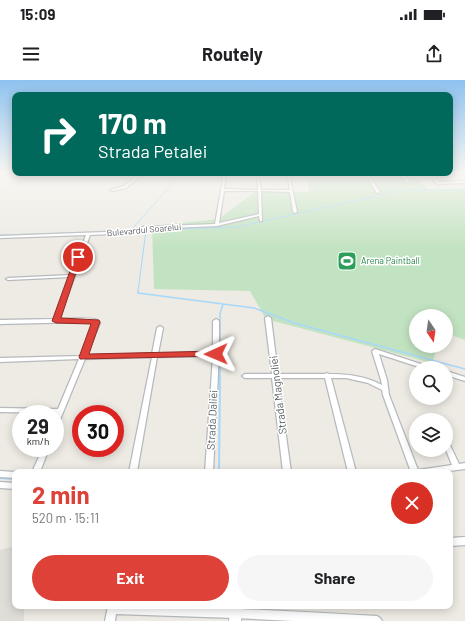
<!DOCTYPE html>
<meta charset="utf-8">
<style>
body{margin:0;font-family:Barlow,sans-serif;background:#f6f6f6;color:#202124;height:100vh;display:flex;flex-direction:column;font-size:15px;white-space:nowrap}
*{box-sizing:border-box;margin:0}
p{font-size:13px;color:#757577}
.icon{flex:none;width:22px;height:22px;fill:none;stroke:currentColor;stroke-width:2;stroke-linecap:round;stroke-linejoin:round}
.map{position:relative;flex:1;overflow:hidden}
.panel{position:absolute;left:12px;top:389px;width:441px;height:140px;display:flex;flex-direction:column;background:#fff;border-radius:8px;box-shadow:0 2px 10px #0003}
.panel>*{flex:none}
.guide{position:absolute;left:12px;top:12px;width:441px;height:84px;border-radius:8px;box-shadow:0 2px 10px #0003;background:#00695c;color:#fff;overflow:hidden}
.needle{width:26px;rotate:167deg}
.buttons{position:absolute;left:409px;top:229px;display:grid;gap:8px}
.buttons a{display:grid;place-items:center;width:44px;height:44px;border-radius:50%;background:#fff;box-shadow:0 2px 10px #0003;font-size:20px}
.speed{position:absolute;left:12px;top:325px;display:flex;gap:8px;font-size:20px;font-weight:700;text-align:center}
.speed>*{display:grid;place-content:center;width:52px;height:52px;border-radius:50%;background:#fff;box-shadow:0 2px 10px #0003;line-height:1}
.speed small{font-size:10px;font-weight:400}
.speed .limit{border:6px solid #d22;background:#fff;color:#111}
.pin{position:absolute;display:grid;place-items:center;width:34px;height:34px;color:#fff;margin:-17px;border:2px solid #fff;border-radius:50%;box-shadow:0 1px 4px #0007}
.me{position:absolute;width:44px;margin:-22px;rotate:269deg;stroke-linejoin:round;filter:drop-shadow(0 0 3px #0008)}
.turn{display:flex;align-items:center;gap:14px;height:84px;padding:0 20px;font-size:18px}
.turn .icon{width:52px;height:52px;stroke-width:2.5}
.turn b{display:block;font-size:28px;line-height:34px}
.round{display:grid;place-items:center;flex:none;width:42px;height:42px;border-radius:21px;background:#f6f6f6}
.headline{display:flex;align-items:center;justify-content:space-between;height:68px;padding:0 20px}
h1{font-size:24px;font-weight:700;line-height:30px;color:#de4138}
.primary-button{display:flex;gap:8px;margin-top:auto;padding:8px 20px}
.primary-button a{flex:1;height:46px;border-radius:24px;background:#de4138;color:#fff;font-size:16px;font-weight:700;line-height:46px;text-align:center}
.primary-button a+a{background:#f6f6f6;color:#202124}
.status{display:flex;justify-content:space-between;align-items:center;height:28px;padding:0 20px;background:#fff;direction:ltr}
.status svg{height:11px;fill:currentColor}
header{display:flex;justify-content:space-between;align-items:center;height:52px;padding:0 20px;background:#fff;font-size:18px;font-weight:700}
.map>svg:first-child{display:block}
.industrial{fill:#dfddd8}
.green{fill:#c2e3c1}
.lines{fill:none;stroke-linecap:round;stroke-linejoin:round}
.stream-far2{stroke:#a7d7fa;stroke-width:1}
.stream-far1{stroke:#a7d7fa;stroke-width:1.5}
.stream{stroke:#a7d7fa;stroke-width:2}
.minor-casing{stroke:#b6b9bd;stroke-width:2.5}
.tertiary-casing{stroke:#b6b9bd;stroke-width:2}
.minor{fill:#fff;fill-rule:evenodd}
.tertiary{fill:#fff;fill-rule:evenodd}
.route{fill:#de4138;stroke:#902a24}
.labels{text-anchor:middle;stroke-width:3;stroke-linejoin:round;paint-order:stroke}
.far-street-label{font-size:9px;fill:#5b5f63;stroke:#fff}
.far-leisure-label{font-size:9px;fill:#27864d;stroke:#fff;text-anchor:start}
.street-label{font-size:11px;fill:#5b5f63;stroke:#fff}
</style>
<div class="status"><b>15:09</b><svg viewBox="0 0 49 12"><path d="M0 12V9h3v3zM5 12V6h3v6zM10 12V3h3v9zM15 12V0h3v12zM26 1h20v11H26zM47 4h2v5h-2z"/></svg></div>
<header><svg class="icon" aria-label="menu" viewBox="0 0 24 24"><path d="M4 6h16M4 12h16M4 18h16"/></svg>Routely<svg class="icon" aria-label="share" viewBox="0 0 24 24"><path d="M12 15V3M7 8l5-5 5 5M5 13v7h14v-7"/></svg></header>
<div class="map">
<svg width="465" height="541" viewBox="0 0 465 541">
<rect width="100%" height="100%" fill="#edebe3"/>
<path class="industrial" d="M15 466V526H24V541H0V470Z"/>
<path class="green" d="M307 98 419 99 427 109H465V260L446 253V236H416V266H438L432 283 266 239 250 211 154 209 152 146 219 139 256 111 309 112Z"/>
<g class="lines">
<path class="stream-far2" d="M426 93 441 110
M160 117 183 93
M131 150 159 119
M156 150 237 147 404 110H465
M139 151 146 150
M0 155 132 151
M138 212 146 150H151"/>
<path class="stream-far1" d="M138 211V213L254 228 294 243 465 289
M220 296V234L223 224"/>
<path class="stream" d="M219 392 220 295
M0 398 15 399"/>
<g class="minor-casing">
<path id="minor" d="M141 93H144L126 108 112 111 110 110 124 106Z
M224 93H226L224 109 258 110 257 93H259L261 110H290L287 93H289L297 132 295 133 293 132 290 112 261 111 262 141H260L259 136 217 146 143 149 132 153 90 155 59 239C67 239 92 237 97 240 98 241 99 242 100 243L86 276 152 274 157 248 160 246 163 248 158 274 213 272V241L216 239 218 240 219 241V274L213 392H205L213 276 157 277 137 392H129L152 277 85 279 57 347H55V337L57 333 0 332V328L58 329 79 279 0 282V278L81 276 94 243 89 242 0 244V240L54 239 70 197 8 200 6 199 8 198 71 195 86 155 0 158V156L131 151 142 147 215 144ZM224 111H258L259 134 219 143Z
M365 93H367L380 112 379 113H377Z
M399 93H402L409 101V103H407Z
M428 93H431L439 102 465 101V103L437 104Z
M268 236 271 238 278 294H325L327 293 329 294C348 294 365 296 382 305L381 300 372 271 375 269 430 287 431 288H422L379 274 387 300 389 315 418 390 452 385 446 370V360L448 361 449 363 459 384 465 383V389L441 392H411L383 315 382 310 368 303 346 298H331L356 392H348L325 298H278L291 392H283L272 298H245L242 296 245 294H272L265 238Z
M446 291 465 297V301L446 295Z
M43 368H49L40 392H32Z
M0 391 15 392V398L0 397Z
M0 402 15 403V409L0 408Z
M465 457V465L450 466V458Z
M108 526C198 526 287 531 377 536L380 538 382 541H293L235 538 116 534 115 541H105Z"/>
</g>
<g class="tertiary-casing">
<path id="tertiary" d="M230 526H242L241 541H229Z"/>
</g>
<use href="#minor" class="minor"/>
<use href="#tertiary" class="tertiary"/>
</g>
<linearGradient id="sky" x2="0" y2="1"><stop stop-color="#8ec2ef"/><stop offset="0.55" stop-color="#f7f6f2"/><stop offset="1" stop-color="#f7f6f2" stop-opacity="0"/></linearGradient>
<rect width="465" height="168" fill="url(#sky)"/>
<path class="route" d="M78 175 81 177 61 238 99 240 100 242 89 274 216 271 220 272V276L80 279 79 277 91 244 56 243 52 241 75 177Z"/>
<defs>
<g id="stadium-square" transform="scale(1)"><rect x="-9" y="-9" width="18" height="18" rx="4" fill="#2e9e5b" stroke="#fff"/><path d="M0-5a6.5 5 0 1 0 0 10a6.5 5 0 1 0 0-10ZM-3.5-1.8h7v3.6h-7Z" fill="#fff"/></g>
</defs>
<g fill-rule="evenodd">
<use href="#stadium-square" x="347" y="181"/>
</g>
<g class="labels">
<g class="far-street-label">
<text transform="translate(144 150) rotate(-5)" y="3">Bulevardul Soarelui</text>
</g>
<g class="far-leisure-label">
<text x="361" y="184">Arena Paintball</text>
</g>
<g class="street-label">
<text transform="translate(278 315) rotate(-97)" y="4">Strada Magnoliei</text>
<text transform="translate(212 340) rotate(-87)" y="4">Strada Daliei</text>
</g>
</g>
</svg>
<div class="buttons">
<a><svg class="needle" viewBox="-14 -14 28 28"><path d="M0-13l5 13h-10z" fill="#e53935"/><path d="M0 13l5-13h-10z" fill="#757577"/></svg></a>
<a><svg class="icon" aria-label="search" viewBox="0 0 24 24"><circle cx="10" cy="10" r="6"/><path d="M15 15l6 6"/></svg></a>
<a><svg class="icon" aria-label="layers" viewBox="0 0 24 24"><path d="M12 4l9 5-9 5-9-5zM3 14l9 5 9-5"/></svg></a>
</div>
<div class="speed"><div>29<small>km/h</small></div><div class="limit">30</div></div>
<div class="pin" style="left:78px;top:177px;background:#d93025"><svg class="icon" aria-label="arrive" viewBox="0 0 24 24"><path d="M6 21V4h12l-3 4 3 4H6"/></svg></div>
<svg class="me" style="left:216px;top:274px" viewBox="-20 -20 40 40"><path d="M0-17L14 15 0 8-14 15z" fill="#de4138" stroke="#fff" stroke-width="4"/></svg>
<div class="guide">
<div class="turn"><svg class="icon" aria-label="right" viewBox="0 0 24 24"><path d="M7 20v-9h11M14 6l5 5-5 5"/></svg><div><b>170 m</b>Strada Petalei</div></div>
</div>
<section class="panel">
<div class="headline"><div><h1>2 min</h1><p>520 m · 15:11</p></div><a class="round" style="background:#d93025;color:#fff"><svg class="icon" aria-label="close" viewBox="0 0 24 24"><path d="M6 6l12 12M18 6L6 18"/></svg></a></div>
<div class="primary-button"><a>Exit</a><a>Share</a></div>
</section>
</div>
